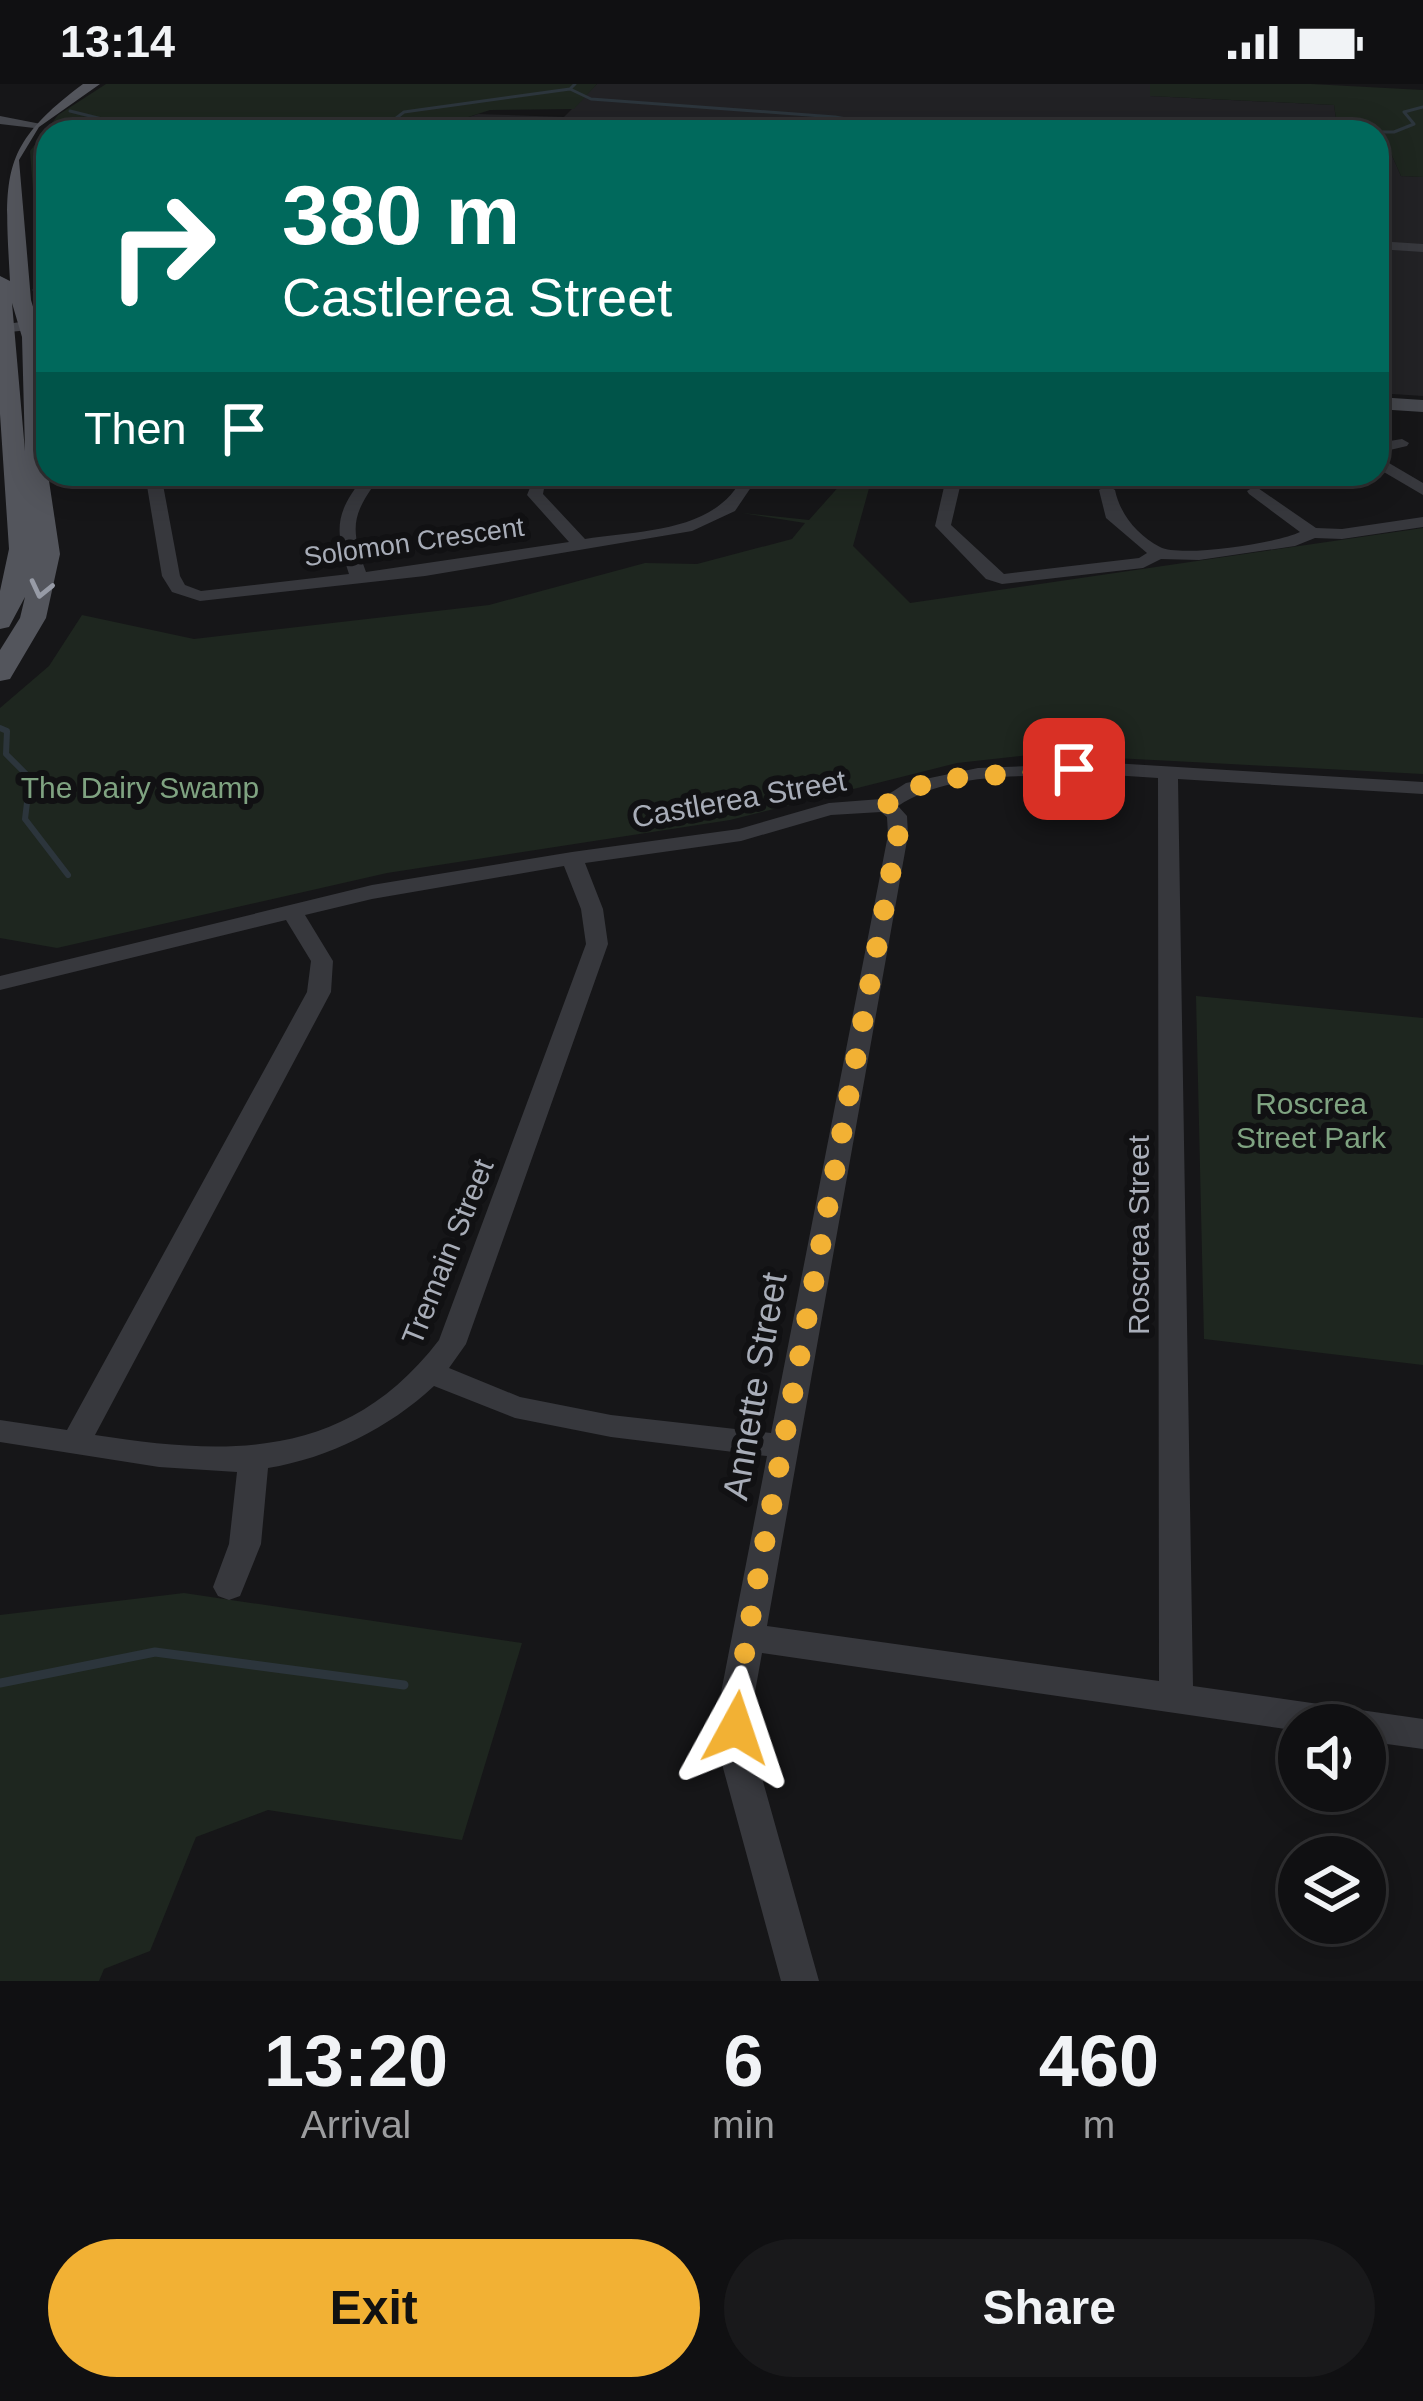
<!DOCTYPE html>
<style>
body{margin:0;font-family:Helvetica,sans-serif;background:#19191b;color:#f1f3f6;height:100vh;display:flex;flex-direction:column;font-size:45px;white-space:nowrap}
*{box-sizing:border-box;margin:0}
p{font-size:39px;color:#9c9d9f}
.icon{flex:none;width:66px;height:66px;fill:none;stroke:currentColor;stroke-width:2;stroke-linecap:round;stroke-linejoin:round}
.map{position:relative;height:1897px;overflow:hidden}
.details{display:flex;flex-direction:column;background:#101012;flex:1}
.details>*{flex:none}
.banner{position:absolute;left:36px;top:36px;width:1353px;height:366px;border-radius:36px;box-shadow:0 6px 30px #0003,0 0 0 3px #303032;background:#00695c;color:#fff;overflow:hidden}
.fabs{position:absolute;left:1278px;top:1620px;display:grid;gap:24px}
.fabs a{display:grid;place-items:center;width:108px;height:108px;border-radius:50%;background:#101012;box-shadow:0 6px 30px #0003,0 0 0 3px #303032;font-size:60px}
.pin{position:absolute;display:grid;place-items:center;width:102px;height:102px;color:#fff;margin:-51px;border-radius:24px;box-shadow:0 6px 18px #0006}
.me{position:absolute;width:132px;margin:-66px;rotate:5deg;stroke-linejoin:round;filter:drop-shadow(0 0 9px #0008)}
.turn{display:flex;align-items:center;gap:42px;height:252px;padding:0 48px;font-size:54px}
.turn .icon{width:156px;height:156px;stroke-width:2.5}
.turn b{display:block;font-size:84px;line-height:102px}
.then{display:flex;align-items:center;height:114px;padding:0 48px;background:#0003;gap:24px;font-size:45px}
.eta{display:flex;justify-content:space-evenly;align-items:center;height:204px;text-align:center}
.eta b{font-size:72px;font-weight:700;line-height:84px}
.cta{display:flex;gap:24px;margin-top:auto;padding:24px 48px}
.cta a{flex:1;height:138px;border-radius:72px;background:#f2b134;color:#111;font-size:48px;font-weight:700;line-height:138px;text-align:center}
.cta a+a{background:#19191b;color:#f1f3f6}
.status{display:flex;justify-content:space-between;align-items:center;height:84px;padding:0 60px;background:#101012;direction:ltr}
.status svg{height:33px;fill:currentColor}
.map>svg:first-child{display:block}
.built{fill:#222225}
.green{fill:#1e261f}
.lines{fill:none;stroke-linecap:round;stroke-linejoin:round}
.stream-far2{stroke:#2c353c;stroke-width:3}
.stream-far1{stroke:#2c353c;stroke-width:6}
.stream{stroke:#2c353c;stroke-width:9}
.street{fill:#37383d;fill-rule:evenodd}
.secondary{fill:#45474d;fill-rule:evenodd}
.primary{fill:#53555c;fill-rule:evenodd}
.wall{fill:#47494d}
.building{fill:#525359;stroke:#5f6168;stroke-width:3}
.oneway{stroke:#979ba6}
.route{stroke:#f2b134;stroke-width:21;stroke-dasharray:0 37.8}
.labels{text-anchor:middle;stroke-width:12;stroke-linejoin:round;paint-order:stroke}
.far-street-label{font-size:27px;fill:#a8adb8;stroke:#111113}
.park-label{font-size:30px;fill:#7fa381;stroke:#111113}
.street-label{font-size:30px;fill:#a8adb8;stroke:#111113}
.near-street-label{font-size:36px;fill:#a8adb8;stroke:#111113}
</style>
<div class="status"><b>13:14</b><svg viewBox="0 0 49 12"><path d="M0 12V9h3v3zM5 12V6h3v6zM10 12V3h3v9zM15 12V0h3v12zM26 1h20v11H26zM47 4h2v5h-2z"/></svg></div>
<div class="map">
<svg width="1423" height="1897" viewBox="0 0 1423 1897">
<rect width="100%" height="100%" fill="#161618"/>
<path class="built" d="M597 0H1150V12L1334 21 1338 48H422L478 30 564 33Z
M1377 57 1386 58 1401 92 1423 93V312L1377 309Z"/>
<path class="green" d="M106 0H597L574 25 490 26 422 48H48V207L40 197 30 67 58 31Z
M1150 0H1311L1423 6V93L1401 92 1386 58 1377 57V48H1338L1334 21 1150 12Z
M850 390H873L853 462 910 519 1423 444V690L1038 670 957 679 730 736 387 789 57 864 0 854V624L49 582 82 531 194 555 489 521 645 479 697 480 792 455 805 439 742 429 809 436Z
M1196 912 1423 934V1281L1204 1255Z
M184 1509 522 1559 462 1756 268 1726 196 1753 150 1867 104 1885 99 1897H0V1531Z"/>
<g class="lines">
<path class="stream-far2" d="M570 5 591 15 835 33 921 48
M70 27 154 48
M351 48 382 45 404 28 570 5 575 0
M1337 48H1394L1414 40 1404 28 1423 23
M34 206 48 204"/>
<path class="stream-far1" d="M0 644 7 647 6 670 30 694 25 735 68 791"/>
<path class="stream" d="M0 1599 155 1568 404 1601"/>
<path class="street" d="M1377 157 1423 160V168L1377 165Z
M1402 355 1409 359 1407 362 1377 369V359Z
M1377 372 1423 399V411L1377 384Z
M145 390H161L180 492 185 501 201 507 349 490C334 443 335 429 366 390H382C352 430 349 441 366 488L569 458 527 411 534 394H546L543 410 585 455C640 446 718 449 744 390H760L735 427 692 447 425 492 200 517 172 508 162 492Z
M947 390H963L951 441 1004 490 1139 474 1147 469 1106 434 1099 406 1107 401 1115 406C1120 430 1137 451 1160 463 1181 474 1278 459 1300 448L1249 410 1247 407 1255 402 1316 444 1342 445 1423 433V443L1342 455 1315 454 1295 462 1199 476 1161 475 1143 484 1002 500 986 495 935 442Z
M1112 679 1423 698V710L1178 695 1193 1602 1423 1635V1665L1365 1657V1641H1299V1647L762 1569 753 1619 755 1669 819 1897H781L719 1669V1619L767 1372 611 1353 515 1334 434 1302C389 1344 329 1374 268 1384L261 1460 240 1512 229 1516 218 1512 213 1503 229 1460 237 1388 159 1383 0 1358V1336L67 1346 307 908 311 877 286 836 0 906V892L372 801 572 768 739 745 829 719 881 715 906 699 978 684ZM1112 691 1158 694 1159 1597 767 1542 908 751 907 732 898 722C956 683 1044 694 1112 691ZM881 728 887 733 888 751 771 1349 611 1331 520 1313 449 1284 466 1260 608 860 603 825 585 779 741 757 831 731ZM564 782 581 825 586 860 439 1256C347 1376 230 1372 95 1351L331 908 333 877 305 831 372 815Z"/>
<path class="secondary" d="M0 32 41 40 34 44 0 40Z
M48 234V244L0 249V241Z
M1377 313 1423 316V328L1377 325Z"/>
<path class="primary" d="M83 0H100L39 43 19 76 31 216 42 253 48 390 60 470 46 534 10 595 0 597V566L20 534 25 513 9 543 0 545V507L9 465 0 330V192L10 197C4 89 0 62 83 0ZM12 219 22 253 25 367Z"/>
</g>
<path class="wall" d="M1377 165 1384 194 1380 214H1377Z"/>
<path class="building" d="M1377 165H1378L1384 194H1377Z"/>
<defs><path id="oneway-chevron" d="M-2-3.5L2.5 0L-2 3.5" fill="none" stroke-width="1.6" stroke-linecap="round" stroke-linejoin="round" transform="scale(3)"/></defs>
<use class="oneway" href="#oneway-chevron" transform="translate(41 505) rotate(103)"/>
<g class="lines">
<path class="route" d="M736 1644V1619L754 1515 898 751 897 732 886 721 913 703 956 694 1074 685"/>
</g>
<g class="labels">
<g class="far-street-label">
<text transform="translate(414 458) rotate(-8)" y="9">Solomon Crescent</text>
</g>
<g class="park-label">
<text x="140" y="714">The Dairy Swamp</text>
<text x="1311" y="1030">Roscrea<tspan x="1311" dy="34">Street Park</tspan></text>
</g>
<g class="street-label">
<text transform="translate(739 715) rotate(-10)" y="10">Castlerea Street</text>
<text transform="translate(1139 1151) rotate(-90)" y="10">Roscrea Street</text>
<text transform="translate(448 1168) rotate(-68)" y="10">Tremain Street</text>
</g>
<g class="near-street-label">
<text transform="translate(754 1302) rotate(-80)" y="13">Annette Street</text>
</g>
</g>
</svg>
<div class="fabs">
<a><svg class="icon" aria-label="sound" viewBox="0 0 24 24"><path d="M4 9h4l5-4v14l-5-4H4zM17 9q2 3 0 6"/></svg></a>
<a><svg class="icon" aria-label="layers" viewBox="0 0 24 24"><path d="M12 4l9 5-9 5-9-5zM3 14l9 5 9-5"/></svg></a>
</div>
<div class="pin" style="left:1074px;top:685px;background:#d93025"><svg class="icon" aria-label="arrive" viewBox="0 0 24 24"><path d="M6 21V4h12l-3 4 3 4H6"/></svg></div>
<svg class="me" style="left:736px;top:1644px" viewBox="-20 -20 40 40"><path d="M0-17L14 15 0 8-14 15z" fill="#f2b134" stroke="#fff" stroke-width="4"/></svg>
<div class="banner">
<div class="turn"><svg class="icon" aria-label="right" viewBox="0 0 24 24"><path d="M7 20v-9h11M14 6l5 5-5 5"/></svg><div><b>380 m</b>Castlerea Street</div></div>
<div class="then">Then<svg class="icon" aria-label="arrive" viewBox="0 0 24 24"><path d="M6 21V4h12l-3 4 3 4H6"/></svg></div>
</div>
</div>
<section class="details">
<div class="eta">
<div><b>13:20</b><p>Arrival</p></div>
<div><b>6</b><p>min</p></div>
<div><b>460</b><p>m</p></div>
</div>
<div class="cta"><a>Exit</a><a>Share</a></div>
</section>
